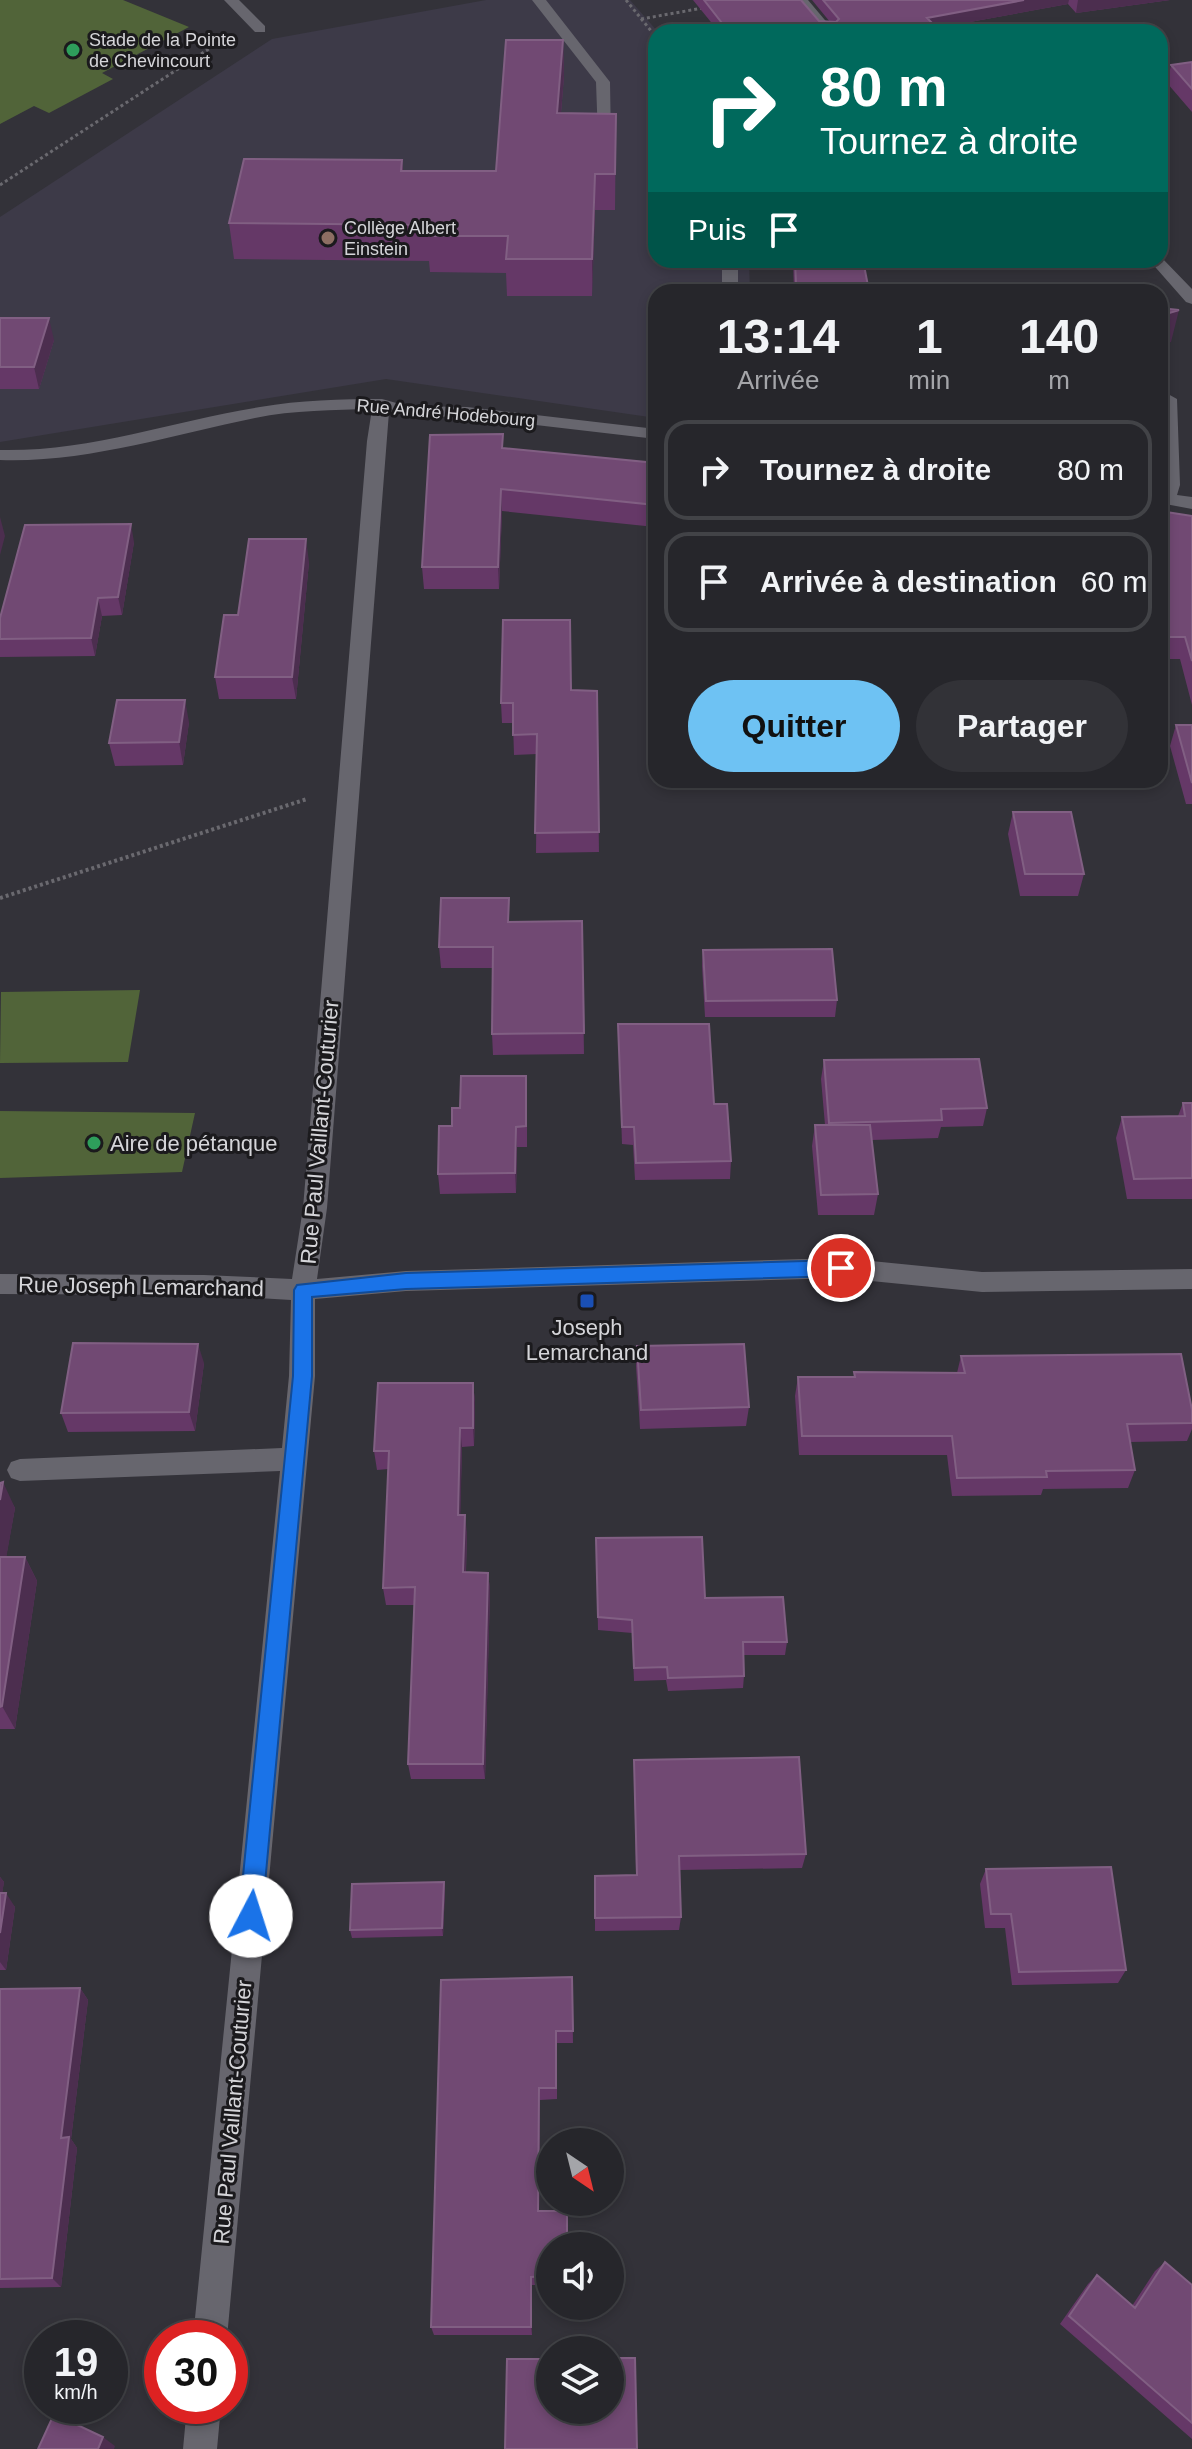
<!DOCTYPE html>
<html lang="fr">
<meta charset="utf-8">
<style>
body{margin:0;font-family:Helvetica,sans-serif;background:#323237;color:#f1f3f6;height:100vh;display:flex;flex-direction:column;font-size:30px;white-space:nowrap}
*{box-sizing:border-box;margin:0}
p{font-size:26px;color:#a4a5a9}
.icon{flex:none;width:44px;height:44px;fill:none;stroke:currentColor;stroke-width:2;stroke-linecap:round;stroke-linejoin:round}
.map{position:relative;flex:1;overflow:hidden}
.panel{position:absolute;left:648px;top:284px;width:520px;height:504px;display:flex;flex-direction:column;background:#26262b;border-radius:24px;box-shadow:0 4px 12px #0003,0 0 0 2px #424347}
.panel>*{flex:none}
.banner{position:absolute;left:648px;top:24px;width:520px;height:244px;border-radius:24px;box-shadow:0 4px 12px #0003,0 0 0 2px #424347;background:#00695c;color:#fff;overflow:hidden}
.needle{width:52px;rotate:145deg}
.buttons{position:absolute;left:536px;top:2128px;display:grid;gap:16px}
.buttons a{display:grid;place-items:center;width:88px;height:88px;border-radius:50%;background:#26262b;box-shadow:0 4px 12px #0003,0 0 0 2px #424347;font-size:40px}
.speed{position:absolute;left:24px;top:2320px;display:flex;gap:16px;font-size:40px;font-weight:700;text-align:center}
.speed>*{display:grid;place-content:center;width:104px;height:104px;border-radius:50%;background:#26262b;box-shadow:0 4px 12px #0003,0 0 0 2px #424347;line-height:1}
.speed small{font-size:20px;font-weight:400}
.speed .limit{border:12px solid #d22;background:#fff;color:#111}
.pin{position:absolute;display:grid;place-items:center;width:68px;height:68px;color:#fff;margin:-34px;border:4px solid #fff;border-radius:50%;box-shadow:0 2px 8px #0007}
.me{position:absolute;width:88px;margin:-44px;rotate:5deg;stroke-linejoin:round;filter:drop-shadow(0 0 6px #0008)}
.turn{display:flex;align-items:center;gap:28px;height:168px;padding:0 40px;font-size:36px}
.turn .icon{width:104px;height:104px;stroke-width:2.5}
.turn b{display:block;font-size:56px;line-height:68px}
.then{display:flex;align-items:center;height:76px;padding:0 40px;background:#0003;gap:16px;font-size:30px}
.eta{display:flex;justify-content:space-evenly;align-items:center;height:136px;text-align:center}
.eta b{font-size:48px;font-weight:700;line-height:56px}
.button{display:flex;gap:16px;margin-top:auto;padding:16px 40px}
.button a{flex:1;height:92px;border-radius:48px;background:#6ec2f3;color:#111;font-size:32px;font-weight:700;line-height:92px;text-align:center}
.button a+a{background:#323237;color:#f1f3f6}
ul{padding:0;list-style:none}
li{display:flex;align-items:center;gap:24px;height:100px;margin:0 16px 12px;padding:0 24px;border:4px solid #424347;border-radius:24px}
li div{flex:1}
li b{display:block;font-size:30px}
li em{font-style:normal}
.map>svg:first-child{display:block}
.built{fill:#3d3a48}
.green{fill:#516439}
.lines{fill:none;stroke-linecap:round;stroke-linejoin:round}
.path-far1{stroke:#6a696f;stroke-width:3;stroke-dasharray:3 3;stroke-linecap:butt}
.path{stroke:#6a696f;stroke-width:4;stroke-dasharray:3 3;stroke-linecap:butt}
.minor{fill:#67666e;fill-rule:evenodd}
.wall{fill:#653867}
.shaded-wall{fill:#4c2e4f}
.building{fill:#714973;stroke:#815f83;stroke-width:2}
.route{fill:#1a73e8;stroke:#114b97;stroke-width:2}
.leisure-dot{fill:#2e9e5b;stroke:#1b1a1d;stroke-width:3}
.education-dot{fill:#8d6e63;stroke:#1b1a1d;stroke-width:3}
.transit-dot{fill:#1a4fb4;stroke:#1b1a1d;stroke-width:3}
.labels{text-anchor:middle;stroke-width:6;stroke-linejoin:round;paint-order:stroke}
.far-poi-label{font-size:18px;fill:#d5d5d9;stroke:#1b1a1d;text-anchor:start}
.far-street-label{font-size:18px;fill:#d5d5d9;stroke:#1b1a1d}
.street-label{font-size:22px;fill:#d5d5d9;stroke:#1b1a1d}
.poi-label{font-size:22px;fill:#d5d5d9;stroke:#1b1a1d;text-anchor:start}
</style>
<div class="map">
<svg width="1192" height="2449" viewBox="0 0 1192 2449">
<rect width="100%" height="100%" fill="#333239"/>
<path class="built" d="M486 0H630L658 32 656 260H749L750 292H656V418L386 379 0 442V217L272 39Z"/>
<path class="green" d="M0 0H123L189 27 102 73 113 79 49 113 34 106 0 124Z
M140 990 128 1062 0 1063 1 992Z
M0 1111 195 1113 182 1172 0 1178Z"/>
<g class="lines">
<path class="path-far1" d="M626 0 656 37
M641 19 703 8
M0 185 224 39"/>
<path class="path" d="M0 898 307 799"/>
<path class="minor" d="M224 0H239L265 26V32H255Z
M532 0H546L610 82 611 141H601L598 138 596 82Z
M794 0H808L835 32H820Z
M1160 256 1192 289V304L1186 302 1149 260H1160Z
M722 260H738V292H722Z
M1168 394 1177 399 1180 485 1177 495 1192 497V509L1160 503V398Z
M382 399 407 406 467 407 656 429V439L467 417 406 416 389 412 327 1208 317 1279 406 1271 841 1258 982 1272 1192 1269V1289L982 1292 841 1278 406 1291 315 1299V1376L227 2338H193L280 1471 20 1481 11 1478 7 1470 11 1462 20 1459 282 1448 289 1376 291 1300 204 1295 0 1294V1274L204 1275 292 1279 303 1208 367 441 372 409C334 410 294 410 255 418 170 435 87 463 0 460V450C89 452 172 421 260 407 300 400 341 399 382 399Z
M187 2406H221L217 2449H183Z"/>
</g>
<path class="wall" d="M693 0H801L819 21 830 22 812 0H1170L1076 13 1068 4 937 28 941 32H719Z
M563 40 564 76 561 113 616 114 615 210H595L592 296H507L506 273 430 272 429 261 234 259 229 223 402 160 403 171H496Z
M1192 62V112L1167 83 1171 65Z
M793 260H863L868 286 867 292H794Z
M0 318 54 340 39 389H0Z
M503 434V448L656 463V546L655 527 502 511 499 589H424L422 567Z
M1160 511 1192 516V705L1180 659H1160Z
M134 542 122 615 102 616 95 656 0 657V618Z
M309 562 296 699H219L215 677 238 615Z
M571 690 597 691 599 852 536 853 537 754 514 755 513 723H502L501 703Z
M189 722 183 765 115 766 109 743Z
M1176 725H1192V804H1186L1170 746Z
M1013 812 1084 874 1078 896H1020L1008 834Z
M582 921 584 1054 493 1055 492 1034V968H441L439 947 509 922Z
M703 950 837 1000 835 1017H705L702 966Z
M618 1024 714 1104 731 1161 730 1179 635 1180 633 1145 622 1144Z
M824 1060 987 1108 983 1126 941 1127 938 1138 872 1140 878 1194 874 1215H818L812 1146 815 1125H825L821 1079Z
M527 1097V1147H517L516 1193 440 1194 438 1174 452 1126 460 1108Z
M1183 1103H1192V1199H1127L1116 1138 1122 1117 1178 1116Z
M637 1346 749 1407 746 1426 640 1429 636 1366Z
M961 1356 1192 1410V1429L1187 1441 1130 1442 1135 1470 1128 1488 1043 1489 1041 1495 952 1496 947 1455H799L795 1396 798 1377H854V1372L957 1373Z
M204 1363 195 1431 68 1432 61 1413Z
M473 1383 475 1402 474 1446 462 1447 460 1515 467 1533 466 1572 488 1573 490 1590 485 1779H411L408 1764 414 1605H386L383 1588 388 1469 377 1470 374 1451Z
M0 1483 15 1508 6 1557H25L37 1581 15 1729H0Z
M596 1538 787 1642 785 1655H743L744 1676 743 1688 668 1691 666 1680 634 1681 632 1633 598 1630Z
M634 1760 806 1854 802 1868 680 1870 681 1917 679 1930 595 1931V1876L636 1875Z
M986 1869 1126 1970 1118 1983 1012 1985 1005 1928H985L980 1884Z
M0 1877 4 1882 2 1893 15 1907 6 1970H0Z
M444 1882 445 1890 443 1936 352 1938 350 1930Z
M572 1977 573 2043H557V2099L540 2100 539 2211 550 2246V2285H532V2335H434L431 2327Z
M80 1988 88 2000 71 2139 77 2148 61 2287 0 2288V1989Z
M1165 2262 1192 2285V2439L1060 2324 1088 2284 1097 2275 1132 2306 1155 2271Z"/>
<path class="shaded-wall" d="M1024 0H1069L1068 4 926 30 927 18Z
M1078 0H1170L1076 13Z
M563 40 564 76 558 149 557 113Z
M595 174V210L592 296V259Z
M1179 310 1171 342 1160 345V316Z
M49 318 54 340 39 389 34 367Z
M501 489 502 511 499 589 498 567Z
M0 517 5 536 0 555Z
M131 524 134 542 122 615 118 597Z
M306 539 309 562 296 699 292 677Z
M98 598 102 616 95 656 91 638Z
M185 700 189 722 183 765 179 742Z
M516 1127 517 1147 516 1193 515 1173Z
M198 1344 204 1363 195 1431 189 1412Z
M473 1383 475 1402 474 1446 473 1428Z
M460 1428 462 1447 460 1533 458 1515Z
M3 1482 15 1508 2 1582 0 1577V1500Z
M465 1515 467 1533 465 1590 463 1572Z
M25 1557 37 1581 15 1729 2 1706Z
M488 1573 490 1590 485 1779 483 1764Z
M0 1877 4 1882 0 1907Z
M444 1882 445 1890 443 1936 442 1928Z
M6 1893 15 1907 6 1970 0 1962V1933Z
M80 1988 88 2000 71 2139 77 2148 61 2287 52 2278 61 2138Z
M539 2088 540 2100 539 2221 538 2211Z
M531 2277 532 2285V2335L531 2327Z
M103 2437 115 2446 114 2449H98Z"/>
<path class="building" d="M704 0H801L819 21 836 22 839 19 823 0H1024L927 18 941 32H729Z
M506 40H563L557 113 616 114 615 174H595L592 259H506L508 236H427L429 225 229 223 244 159 402 160 401 171H496Z
M1192 62V89L1171 65Z
M795 260H863L868 286 796 284Z
M1160 308 1179 310 1160 316Z
M0 318H49L34 367H0Z
M503 434 502 448 656 463V522L655 505 501 489 498 567H422L430 435Z
M1160 511 1192 516V661L1185 637H1160Z
M131 524 118 597 98 598 91 638 0 639V618L25 525Z
M249 539H306L292 677H215L224 615H238Z
M503 620H570L571 690 597 691 599 832 535 833 537 734 513 735V703H501Z
M117 700H185L179 742 109 743Z
M1176 725H1192V783Z
M1013 812H1071L1084 874H1025Z
M441 898H509L508 922 582 921 584 1033 492 1034 493 947H439Z
M832 949 837 1000 706 1001 703 950Z
M618 1024H709L714 1104H727L731 1161 636 1163 634 1127H622Z
M979 1059 987 1108 941 1109 942 1120 829 1123 824 1060Z
M461 1076H526V1126L516 1127 515 1173 438 1174 439 1126H452V1108H460Z
M1183 1103H1192V1178L1134 1179 1122 1117 1185 1116Z
M815 1125H870L878 1194 821 1195Z
M73 1343 198 1344 189 1412 61 1413Z
M744 1344 749 1407 641 1410 637 1346Z
M1181 1354 1192 1410V1423L1127 1424 1135 1470 1046 1471 1047 1477 957 1478 952 1436H802L798 1377H855L854 1372 965 1373 961 1356Z
M378 1383H473V1428H460L458 1515H465L463 1572 488 1573 483 1764H408L415 1587 383 1588 389 1451H374Z
M3 1482 0 1500V1483Z
M702 1537 705 1598 783 1597 787 1642H743L744 1676 668 1678 667 1667 634 1668 632 1620 598 1617 596 1538Z
M0 1557H25L2 1706 0 1707Z
M799 1757 806 1854 679 1856 681 1917 595 1918V1876L637 1875 634 1760Z
M1111 1867 1126 1970 1019 1972 1011 1914H991L986 1869Z
M444 1882 442 1928 350 1930 352 1884Z
M0 1893H6L0 1933Z
M572 1977 573 2031H556V2088H539L538 2211H567V2246H550V2276L531 2277V2327H431L441 1980Z
M80 1988 61 2138 69 2137 52 2278 0 2279V1989Z
M1165 2262 1192 2285V2423L1069 2316 1097 2275 1135 2308Z
M610 2358H635L637 2449H505L507 2359H550V2410H610Z
M54 2414 103 2437 98 2449H38Z"/>
<path class="route" d="M841 1260 848 1263 850 1268 848 1273 841 1276 406 1289 312 1297V1376L262 1916 259 1924 251 1928 243 1924 239 1916 293 1376 294 1290 297 1285 406 1273Z"/>
<g class="leisure-dot">
<circle cx="73" cy="50" r="8"/>
<circle cx="94" cy="1143" r="8"/>
</g>
<circle class="education-dot" cx="328" cy="238" r="8"/>
<rect class="transit-dot" x="579" y="1293" width="16" height="16" rx="4"/>
<g class="labels">
<g class="far-poi-label">
<text x="89" y="46">Stade de la Pointe<tspan x="89" dy="21">de Chevincourt</tspan></text>
<text x="344" y="234">Collège Albert<tspan x="344" dy="21">Einstein</tspan></text>
</g>
<g class="far-street-label">
<text transform="translate(446 413) rotate(5)" y="6">Rue André Hodebourg</text>
</g>
<g class="street-label">
<text transform="translate(319 1132) rotate(-85)" y="8">Rue Paul Vaillant-Couturier</text>
<text transform="translate(141 1286) rotate(1)" y="8">Rue Joseph Lemarchand</text>
<text transform="translate(232 2112) rotate(-85)" y="8">Rue Paul Vaillant-Couturier</text>
</g>
<g class="poi-label">
<text x="110" y="1151">Aire de pétanque</text>
<text x="587" y="1335" text-anchor="middle">Joseph<tspan x="587" dy="25">Lemarchand</tspan></text>
</g>
</g>
</svg>
<div class="buttons">
<a><svg class="needle" viewBox="-14 -14 28 28"><path d="M0-13l5 13h-10z" fill="#e53935"/><path d="M0 13l5-13h-10z" fill="#a4a5a9"/></svg></a>
<a><svg class="icon" aria-label="sound" viewBox="0 0 24 24"><path d="M4 9h4l5-4v14l-5-4H4zM17 9q2 3 0 6"/></svg></a>
<a><svg class="icon" aria-label="layers" viewBox="0 0 24 24"><path d="M12 4l9 5-9 5-9-5zM3 14l9 5 9-5"/></svg></a>
</div>
<div class="speed"><div>19<small>km/h</small></div><div class="limit">30</div></div>
<div class="pin" style="left:841px;top:1268px;background:#d93025"><svg class="icon" aria-label="arrive" viewBox="0 0 24 24"><path d="M6 21V4h12l-3 4 3 4H6"/></svg></div>
<svg class="me" style="left:251px;top:1916px" viewBox="-20 -20 40 40"><circle r="19" fill="#fff"/><path d="M0-13L10 11 0 6-10 11z" fill="#1a73e8"/></svg>
<div class="banner">
<div class="turn"><svg class="icon" aria-label="right" viewBox="0 0 24 24"><path d="M7 20v-9h11M14 6l5 5-5 5"/></svg><div><b>80 m</b>Tournez à droite</div></div>
<div class="then">Puis<svg class="icon" aria-label="arrive" viewBox="0 0 24 24"><path d="M6 21V4h12l-3 4 3 4H6"/></svg></div>
</div>
<section class="panel">
<div class="eta">
<div><b>13:14</b><p>Arrivée</p></div>
<div><b>1</b><p>min</p></div>
<div><b>140</b><p>m</p></div>
</div>
<ul>
<li><svg class="icon" aria-label="right" viewBox="0 0 24 24"><path d="M7 20v-9h11M14 6l5 5-5 5"/></svg><div><b>Tournez à droite</b></div><em>80 m</em></li>
<li><svg class="icon" aria-label="arrive" viewBox="0 0 24 24"><path d="M6 21V4h12l-3 4 3 4H6"/></svg><div><b>Arrivée à destination</b></div><em>60 m</em></li>
</ul>
<div class="button"><a>Quitter</a><a>Partager</a></div>
</section>
</div>
